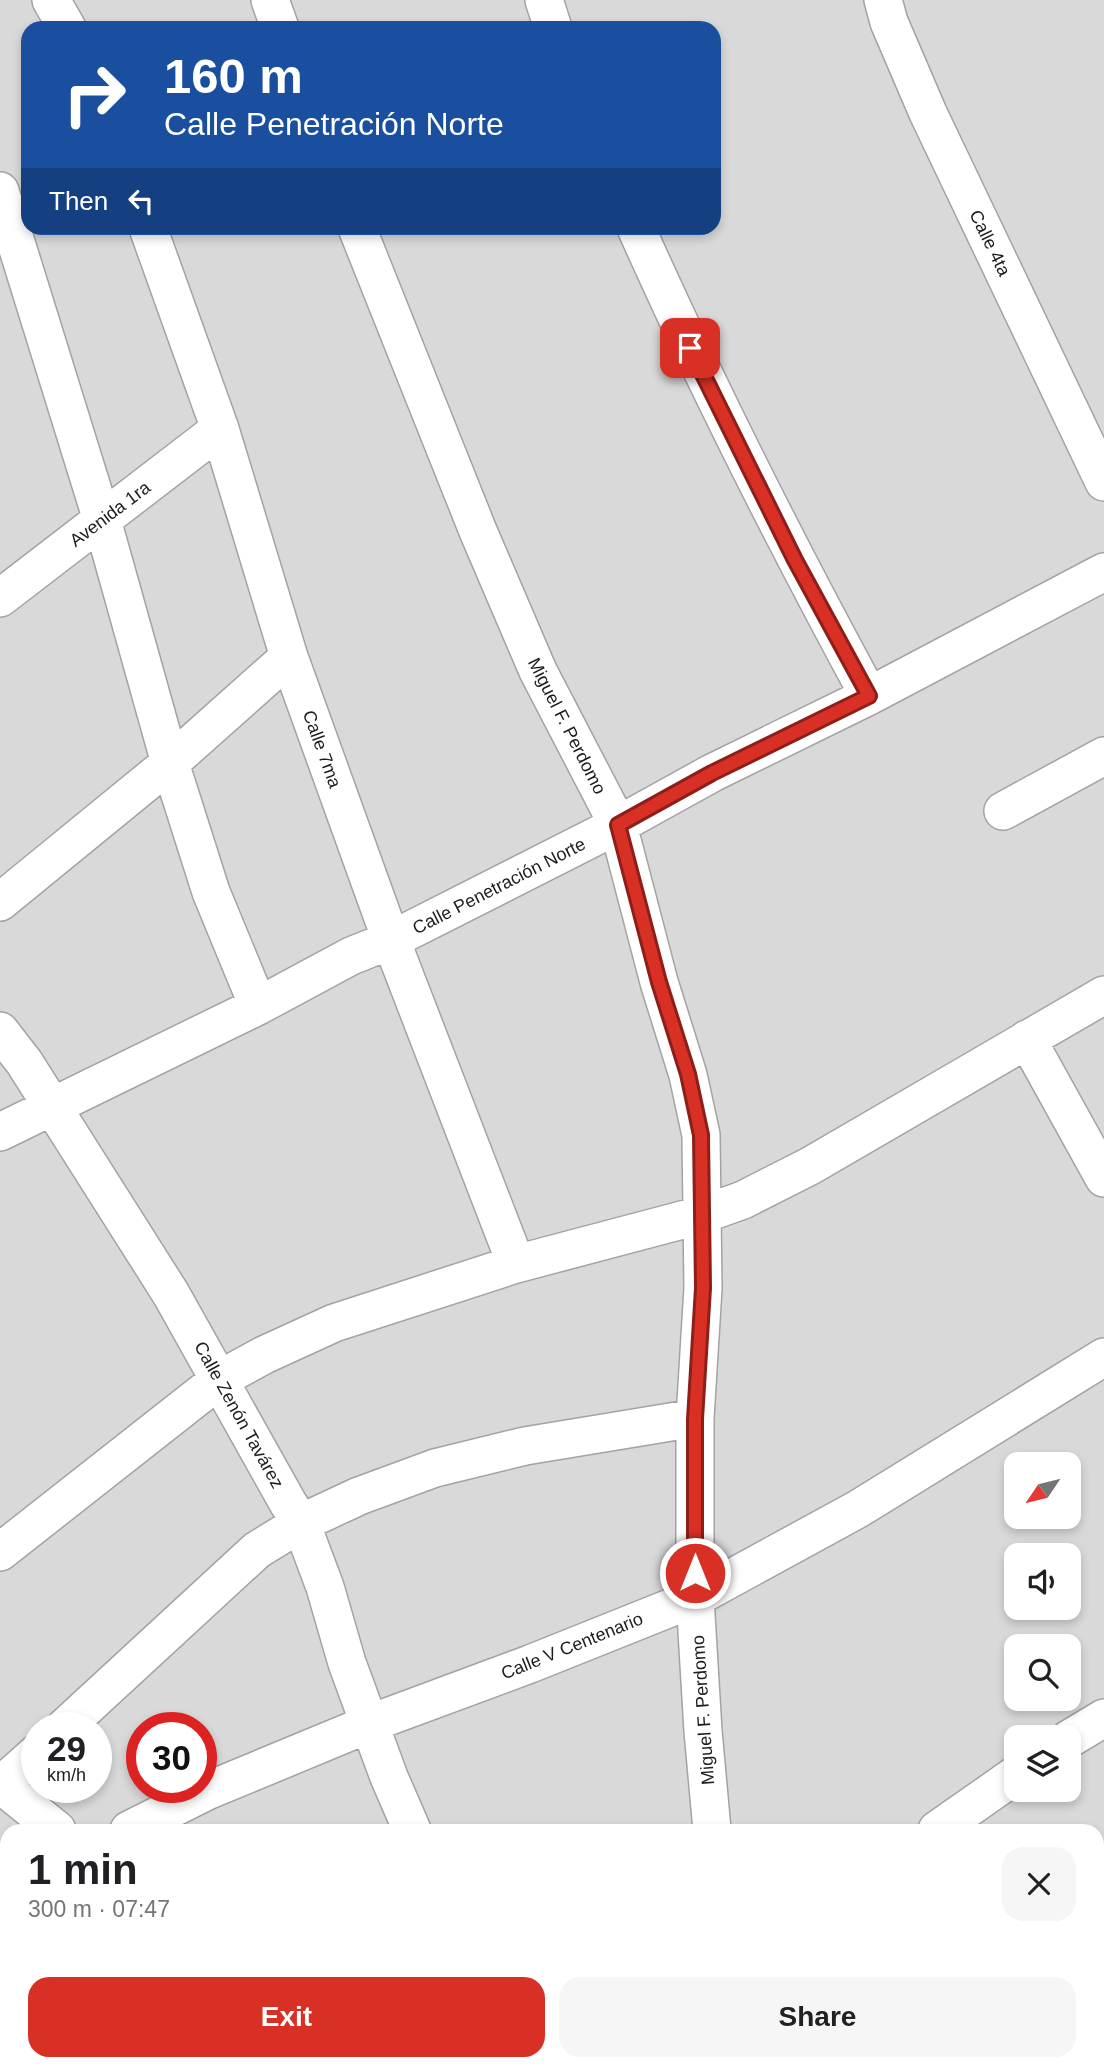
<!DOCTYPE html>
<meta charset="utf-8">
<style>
body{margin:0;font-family:Helvetica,sans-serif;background:#f6f6f6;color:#202124;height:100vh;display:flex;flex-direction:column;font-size:26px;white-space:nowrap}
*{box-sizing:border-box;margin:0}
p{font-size:23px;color:#757577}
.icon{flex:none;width:38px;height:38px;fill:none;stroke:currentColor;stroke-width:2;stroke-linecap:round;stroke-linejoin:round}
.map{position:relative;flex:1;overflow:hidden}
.details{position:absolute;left:0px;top:1824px;width:1104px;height:247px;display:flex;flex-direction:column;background:#fff;border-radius:21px 21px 0 0;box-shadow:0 4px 10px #0003}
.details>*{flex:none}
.hud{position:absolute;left:21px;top:21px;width:700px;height:214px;border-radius:21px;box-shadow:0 4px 10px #0003;background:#1a4fa0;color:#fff;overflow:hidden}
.needle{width:46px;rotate:235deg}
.fabs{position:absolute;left:1004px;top:1452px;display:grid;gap:14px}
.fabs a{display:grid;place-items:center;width:77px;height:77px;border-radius:14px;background:#fff;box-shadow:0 4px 10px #0003;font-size:35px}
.speed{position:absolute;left:21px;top:1712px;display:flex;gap:14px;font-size:35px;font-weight:700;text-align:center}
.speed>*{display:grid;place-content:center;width:91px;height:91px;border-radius:50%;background:#fff;box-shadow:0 4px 10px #0003;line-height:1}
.speed small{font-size:18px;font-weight:400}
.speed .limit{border:10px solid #d22;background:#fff;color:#111}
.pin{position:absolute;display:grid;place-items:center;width:60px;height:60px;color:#fff;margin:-30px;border-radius:14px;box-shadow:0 4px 10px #0006}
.me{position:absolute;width:77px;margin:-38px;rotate:0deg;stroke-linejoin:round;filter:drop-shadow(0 0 5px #0008)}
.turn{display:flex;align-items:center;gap:24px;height:147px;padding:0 28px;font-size:32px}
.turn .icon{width:91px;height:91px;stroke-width:2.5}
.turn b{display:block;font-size:49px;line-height:60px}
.then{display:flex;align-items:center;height:66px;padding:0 28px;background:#0003;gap:14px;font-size:26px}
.round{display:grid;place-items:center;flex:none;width:74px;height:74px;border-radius:21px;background:#f6f6f6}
.headline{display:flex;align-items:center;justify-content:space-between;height:119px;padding:0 28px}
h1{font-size:42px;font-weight:700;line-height:52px}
.button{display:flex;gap:14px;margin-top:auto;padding:14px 28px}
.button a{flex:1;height:80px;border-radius:21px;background:#d93025;color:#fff;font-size:28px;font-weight:700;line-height:80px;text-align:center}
.button a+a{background:#f6f6f6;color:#202124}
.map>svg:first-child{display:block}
.residential{fill:#dad9d9;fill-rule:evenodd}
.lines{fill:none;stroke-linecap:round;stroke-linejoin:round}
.minor-casing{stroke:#a3a3a3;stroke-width:40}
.minor{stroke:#fff;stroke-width:37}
.route-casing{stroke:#8d1f18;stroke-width:18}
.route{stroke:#d93025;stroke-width:12}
.labels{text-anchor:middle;stroke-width:6;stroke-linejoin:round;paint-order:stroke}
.street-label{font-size:18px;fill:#1c1c1c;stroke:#fff}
</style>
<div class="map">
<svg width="1104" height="2069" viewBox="0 0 1104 2069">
<rect width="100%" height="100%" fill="#efe8e0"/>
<path class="residential" d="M0 0H1104V2069H0ZM28 28H714V228H28ZM1017 1465H1069V1517H1017ZM1017 1556H1069V1608H1017ZM1017 1647H1069V1699H1017ZM37 1727H96V1787H37ZM142 1727H201V1787H142ZM1017 1738H1069V1790H1017ZM7 1830H1097V2063H7Z"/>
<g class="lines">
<g class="minor-casing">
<path id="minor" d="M51 0 67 28
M270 0 280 28
M544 0 553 28
M883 0 889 22 928 113 1104 482
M0 191 102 520 170 763 211 892 258 1006
M148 228 220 429 289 657 391 940 516 1264
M357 228 478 531 538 671 618 825 659 982 688 1075 701 1135 703 1288 695 1418V1598L703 1731 712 1830
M636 228C707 387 786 543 869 696
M0 598 220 429
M1003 811 1104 756
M0 902 170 763 289 657
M0 1031 24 1062 171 1294 288 1503 301 1523 325 1587 347 1663 389 1777 412 1830
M1027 1039 1104 1178
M0 1132 258 1006 351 956 391 940 618 825 712 773 869 696 1104 572
M0 1552 220 1379 264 1355 334 1323 516 1264 701 1215 743 1200 810 1166 1104 995
M65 1727 257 1550 301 1523 359 1496 435 1468 525 1446 695 1418
M1069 1739 1104 1718
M0 1784 57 1830
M1 1785 37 1753
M129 1830 207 1791 371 1723 530 1664 695 1598 858 1509 1104 1357
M937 1830 1017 1774
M0 1921 7 1916
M254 2063 257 2069
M547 2063 551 2069
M970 2063 971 2069
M638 2069 645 2063"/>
</g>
<use href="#minor" class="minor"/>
</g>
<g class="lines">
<g class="route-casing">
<path id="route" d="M690 348 795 560 869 696 712 773 618 825 659 982 688 1074 701 1135 703 1288 695 1419V1573"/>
</g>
<use href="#route" class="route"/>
</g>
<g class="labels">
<g class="street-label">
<text transform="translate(990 243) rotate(64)" y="6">Calle 4ta</text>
<text transform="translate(110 514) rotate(-37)" y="6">Avenida 1ra</text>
<text transform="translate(567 726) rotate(63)" y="6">Miguel F. Perdomo</text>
<text transform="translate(322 749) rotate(70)" y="6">Calle 7ma</text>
<text transform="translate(499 886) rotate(-27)" y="6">Calle Penetración Norte</text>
<text transform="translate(239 1415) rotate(61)" y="6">Calle Zenón Tavárez</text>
<text transform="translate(572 1646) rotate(-22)" y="6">Calle V Centenario</text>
<text transform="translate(703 1710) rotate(-94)" y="6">Miguel F. Perdomo</text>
</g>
</g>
</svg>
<div class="fabs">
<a><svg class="needle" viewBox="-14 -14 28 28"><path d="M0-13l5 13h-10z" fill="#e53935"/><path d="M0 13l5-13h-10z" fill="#757577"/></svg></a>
<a><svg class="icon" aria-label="sound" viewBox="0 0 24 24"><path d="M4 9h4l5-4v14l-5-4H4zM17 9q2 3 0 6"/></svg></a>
<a><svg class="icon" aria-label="search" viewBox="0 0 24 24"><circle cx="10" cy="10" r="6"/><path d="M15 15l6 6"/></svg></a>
<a><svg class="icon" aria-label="layers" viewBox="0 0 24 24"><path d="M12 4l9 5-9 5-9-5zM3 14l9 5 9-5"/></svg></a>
</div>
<div class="speed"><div>29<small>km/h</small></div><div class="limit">30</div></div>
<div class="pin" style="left:690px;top:348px;background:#d93025"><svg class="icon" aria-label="arrive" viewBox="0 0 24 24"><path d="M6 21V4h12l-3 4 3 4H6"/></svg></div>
<svg class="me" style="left:695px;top:1573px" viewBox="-20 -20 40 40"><circle r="17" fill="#d93025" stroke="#fff" stroke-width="3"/><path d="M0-11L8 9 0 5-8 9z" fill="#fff"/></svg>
<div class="hud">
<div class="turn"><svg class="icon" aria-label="right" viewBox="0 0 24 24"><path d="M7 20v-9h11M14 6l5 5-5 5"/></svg><div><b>160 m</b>Calle Penetración Norte</div></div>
<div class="then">Then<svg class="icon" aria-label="left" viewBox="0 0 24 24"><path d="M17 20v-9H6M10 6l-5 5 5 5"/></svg></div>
</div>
<section class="details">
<div class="headline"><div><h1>1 min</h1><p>300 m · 07:47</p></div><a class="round"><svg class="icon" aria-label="close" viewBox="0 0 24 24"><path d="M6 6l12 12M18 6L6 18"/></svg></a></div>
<div class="button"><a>Exit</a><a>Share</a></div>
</section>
</div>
